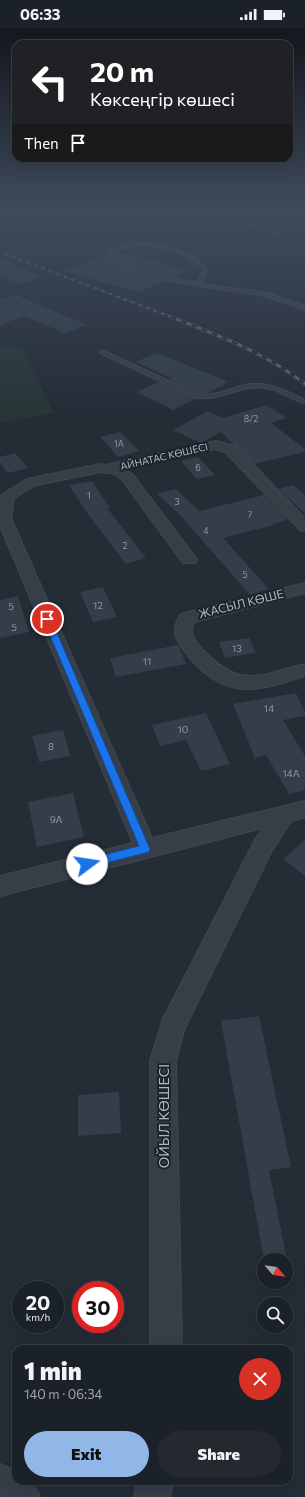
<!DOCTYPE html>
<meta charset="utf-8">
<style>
body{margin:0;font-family:Commissioner,sans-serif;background:#242930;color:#f1f3f6;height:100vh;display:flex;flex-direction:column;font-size:15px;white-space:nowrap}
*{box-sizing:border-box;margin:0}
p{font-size:13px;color:#a0a3a8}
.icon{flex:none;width:22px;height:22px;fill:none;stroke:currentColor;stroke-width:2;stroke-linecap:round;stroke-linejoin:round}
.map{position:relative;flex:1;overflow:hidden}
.panel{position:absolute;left:12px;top:1317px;width:281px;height:140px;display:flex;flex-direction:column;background:#1b2128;border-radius:12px;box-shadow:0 4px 16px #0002,0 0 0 1px #393e45}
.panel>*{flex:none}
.banner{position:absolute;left:12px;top:12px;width:281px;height:122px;border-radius:12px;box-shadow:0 4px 16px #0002,0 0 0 1px #393e45;background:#202124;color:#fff;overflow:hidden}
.needle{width:26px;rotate:118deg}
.controls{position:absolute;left:257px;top:1225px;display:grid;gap:8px}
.controls a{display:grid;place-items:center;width:36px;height:36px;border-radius:50%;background:#1b2128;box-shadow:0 4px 16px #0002,0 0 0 1px #393e45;font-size:20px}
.speed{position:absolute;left:12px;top:1253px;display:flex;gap:8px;font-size:20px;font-weight:700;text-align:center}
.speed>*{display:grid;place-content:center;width:52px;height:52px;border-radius:50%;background:#1b2128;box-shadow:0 4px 16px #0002,0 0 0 1px #393e45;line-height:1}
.speed small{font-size:10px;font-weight:400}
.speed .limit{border:6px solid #d22;background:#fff;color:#111}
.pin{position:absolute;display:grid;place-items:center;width:34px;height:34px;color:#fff;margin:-17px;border:2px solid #fff;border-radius:50%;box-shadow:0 1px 4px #0007}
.me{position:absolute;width:44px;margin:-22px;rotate:76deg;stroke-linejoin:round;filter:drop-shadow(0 0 3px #0008)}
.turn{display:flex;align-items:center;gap:14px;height:84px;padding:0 12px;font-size:18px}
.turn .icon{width:52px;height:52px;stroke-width:2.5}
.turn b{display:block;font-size:28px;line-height:34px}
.then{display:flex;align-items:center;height:38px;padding:0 12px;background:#0003;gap:8px;font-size:15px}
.round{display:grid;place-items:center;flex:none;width:42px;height:42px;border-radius:21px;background:#242930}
.summary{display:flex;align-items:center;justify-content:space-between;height:68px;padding:0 12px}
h1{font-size:24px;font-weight:800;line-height:30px}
.button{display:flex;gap:8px;margin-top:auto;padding:8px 12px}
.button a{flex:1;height:46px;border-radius:24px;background:#91b7e9;color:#111;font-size:16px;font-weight:800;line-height:46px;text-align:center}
.button a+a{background:#242930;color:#f1f3f6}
.status{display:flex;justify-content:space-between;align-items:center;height:28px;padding:0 20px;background:#1b2128;direction:ltr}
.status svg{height:11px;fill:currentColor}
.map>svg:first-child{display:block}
.green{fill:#263637}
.building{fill:#333e49}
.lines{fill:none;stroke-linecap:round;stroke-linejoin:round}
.lane-casing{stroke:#404750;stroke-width:2}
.street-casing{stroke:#404750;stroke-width:2}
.lane{fill:#373e47;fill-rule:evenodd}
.street{fill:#373e47;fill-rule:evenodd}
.rail-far1-casing{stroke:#5a636d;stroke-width:2}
.rail-casing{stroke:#5a636d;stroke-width:3}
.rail-far1{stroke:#1c232b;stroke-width:1.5;stroke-dasharray:4;stroke-linecap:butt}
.rail{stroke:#1c232b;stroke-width:2;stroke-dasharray:5.5;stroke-linecap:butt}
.route{fill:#1a73e8;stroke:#114b97}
.labels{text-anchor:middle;stroke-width:4;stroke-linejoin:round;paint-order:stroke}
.far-number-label{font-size:9px;fill:#9199a3}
.far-street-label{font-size:10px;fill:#b2b9c3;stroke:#1c232b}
.number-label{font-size:10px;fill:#9199a3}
.street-label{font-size:12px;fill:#b2b9c3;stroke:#1c232b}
.near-street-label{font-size:14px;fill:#b2b9c3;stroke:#1c232b}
</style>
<div class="status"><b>06:33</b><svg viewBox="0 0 49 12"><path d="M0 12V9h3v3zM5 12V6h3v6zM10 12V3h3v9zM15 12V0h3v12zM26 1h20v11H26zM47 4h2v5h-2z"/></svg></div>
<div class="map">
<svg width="305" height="1469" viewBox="0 0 305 1469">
<rect width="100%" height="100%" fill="#242c36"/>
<path class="green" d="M0 318H21L54 385 0 395Z"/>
<path class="building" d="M119 223 187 242 173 249 141 243 112 231V225Z
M105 226V234L120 242 162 254 138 264 64 243Z
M0 232 43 249 21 256 0 248Z
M16 267 87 297 64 305 25 288 0 297V272Z
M157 325 229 354 208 365H197L168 351 171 350 135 334Z
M159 354 195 371 173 382 137 364Z
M266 377 287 390 271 395 305 421V424L254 436 221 404 201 415 173 402 208 383 223 390Z
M120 404 139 423 118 429 100 409Z
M15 425 28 440 8 445 0 435V429Z
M198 429 215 447 197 451 181 433Z
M92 453 110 480H107L146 530 126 536 87 485 69 457Z
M293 457 305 467V486L279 461Z
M176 461 199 483 264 467 288 491 273 496 274 497 223 510 269 561 250 567 180 487 157 466Z
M103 559 117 589 93 594 80 564Z
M18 568 29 604 0 610V572Z
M249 610 256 625 225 630 219 614Z
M178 617 186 636 116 649 110 630Z
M296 665 305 684V688L283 692 305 728V762L289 766 266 727 255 730 233 676Z
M206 685 230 736 201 743 186 712 160 718 152 697Z
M63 702 70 728 39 734 32 708Z
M73 765 84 809 37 819 28 774Z
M305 812V848L283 831Z
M259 988 291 1139 269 1142 287 1232H264L221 993Z
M119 1064 121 1105 78 1108V1067Z"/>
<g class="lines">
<g class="lane-casing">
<path id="lane" d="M140 214C168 218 187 218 207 241L201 256 269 265 305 278V282L265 268 155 251 121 241 106 233 107 222ZM140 216C168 221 181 220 203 241L197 255 141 244 110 232 111 224Z
M100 323H104L197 366C213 368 225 363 240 358 264 351 283 361 305 372V376L275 362 259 359 244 361 212 370H196L100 325Z"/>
</g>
<g class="street-casing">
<path id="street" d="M216 413 235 418 305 490V503L300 502 225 424 216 421 125 441 133 447 195 529 197 532 195 535H183L123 453 115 446 101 444 36 457 14 470 11 490 152 810 305 773V789L291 793 271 824 184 1002 176 1033 182 1321H150V1033L163 991 255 812 263 800 0 868V848L133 815 0 498V468L27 451 101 436 106 437Z
M305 555V565L194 594C189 605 194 612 202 621 240 661 257 648 305 636V648C286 653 265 662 245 661 234 661 224 657 215 652 203 645 175 618 175 603 174 597 178 591 181 586Z
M0 1436 16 1444V1453C33 1453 33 1453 40 1469H0Z
M137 1453H173L170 1469H134Z"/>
</g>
<use href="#lane" class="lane"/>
<use href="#street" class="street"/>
<g class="rail-far1-casing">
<path id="rail-far1" d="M121 184 127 186
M207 184 276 205
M241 184 254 187
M0 224 174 290"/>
</g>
<g class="rail-casing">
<path id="rail" d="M171 289C217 307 266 325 305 356"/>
</g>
<use href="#rail-far1" class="rail-far1"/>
<use href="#rail" class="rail"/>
</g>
<linearGradient id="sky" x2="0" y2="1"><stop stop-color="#14181e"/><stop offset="0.47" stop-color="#3f4b5d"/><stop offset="1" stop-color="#3f4b5d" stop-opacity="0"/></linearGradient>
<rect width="305" height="389" fill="url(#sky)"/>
<path class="route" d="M47 588 51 591 150 821 149 824 87 840 82 836 87 831 139 818 43 591Z"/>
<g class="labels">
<g class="far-number-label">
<text x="251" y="394">8/2</text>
<text x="119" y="419">1А</text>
<text x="198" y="443">6</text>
<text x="89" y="471">1</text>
<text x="177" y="477">3</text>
<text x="250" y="490">7</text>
<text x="206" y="506">4</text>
<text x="125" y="521">2</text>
<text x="245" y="550">5</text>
</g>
<g class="far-street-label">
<text transform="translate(164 428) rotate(-13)" y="4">АЙНАТАС КӨШЕСІ</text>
</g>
<g class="number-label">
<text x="98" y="581">12</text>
<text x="11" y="582">5</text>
<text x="14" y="603">5</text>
<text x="237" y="624">13</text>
<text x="147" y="637">11</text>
<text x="269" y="684">14</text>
<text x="183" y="705">10</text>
<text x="51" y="722">8</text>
<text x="291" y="749">14А</text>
<text x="56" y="795">9А</text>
</g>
<g class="street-label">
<text transform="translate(241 576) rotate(-14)" y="4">ЖАСЫЛ КӨШЕ</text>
</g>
<g class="near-street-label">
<text transform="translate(164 1088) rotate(-90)" y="5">ОЙЫЛ КӨШЕСІ</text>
</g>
</g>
</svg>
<div class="controls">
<a><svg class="needle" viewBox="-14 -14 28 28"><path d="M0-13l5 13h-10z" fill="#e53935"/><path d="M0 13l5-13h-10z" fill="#a0a3a8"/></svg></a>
<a><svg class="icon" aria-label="search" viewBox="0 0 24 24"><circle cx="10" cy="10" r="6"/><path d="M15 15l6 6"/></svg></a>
</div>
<div class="speed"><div>20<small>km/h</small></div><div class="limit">30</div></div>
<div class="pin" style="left:47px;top:591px;background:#d93025"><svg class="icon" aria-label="arrive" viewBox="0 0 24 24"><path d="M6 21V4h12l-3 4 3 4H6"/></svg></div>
<svg class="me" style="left:87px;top:836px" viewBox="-20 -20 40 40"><circle r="19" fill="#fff"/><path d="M0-13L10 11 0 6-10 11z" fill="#1a73e8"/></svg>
<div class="banner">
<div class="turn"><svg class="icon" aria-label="left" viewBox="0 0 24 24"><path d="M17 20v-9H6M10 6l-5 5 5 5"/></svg><div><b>20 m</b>Көксеңгір көшесі</div></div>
<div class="then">Then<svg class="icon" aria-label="arrive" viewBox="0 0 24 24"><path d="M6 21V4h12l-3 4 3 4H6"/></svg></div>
</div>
<section class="panel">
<div class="summary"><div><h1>1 min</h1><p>140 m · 06:34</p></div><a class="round" style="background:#d93025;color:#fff"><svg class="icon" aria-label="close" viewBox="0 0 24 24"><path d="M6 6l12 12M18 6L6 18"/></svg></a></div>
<div class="button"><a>Exit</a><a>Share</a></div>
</section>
</div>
